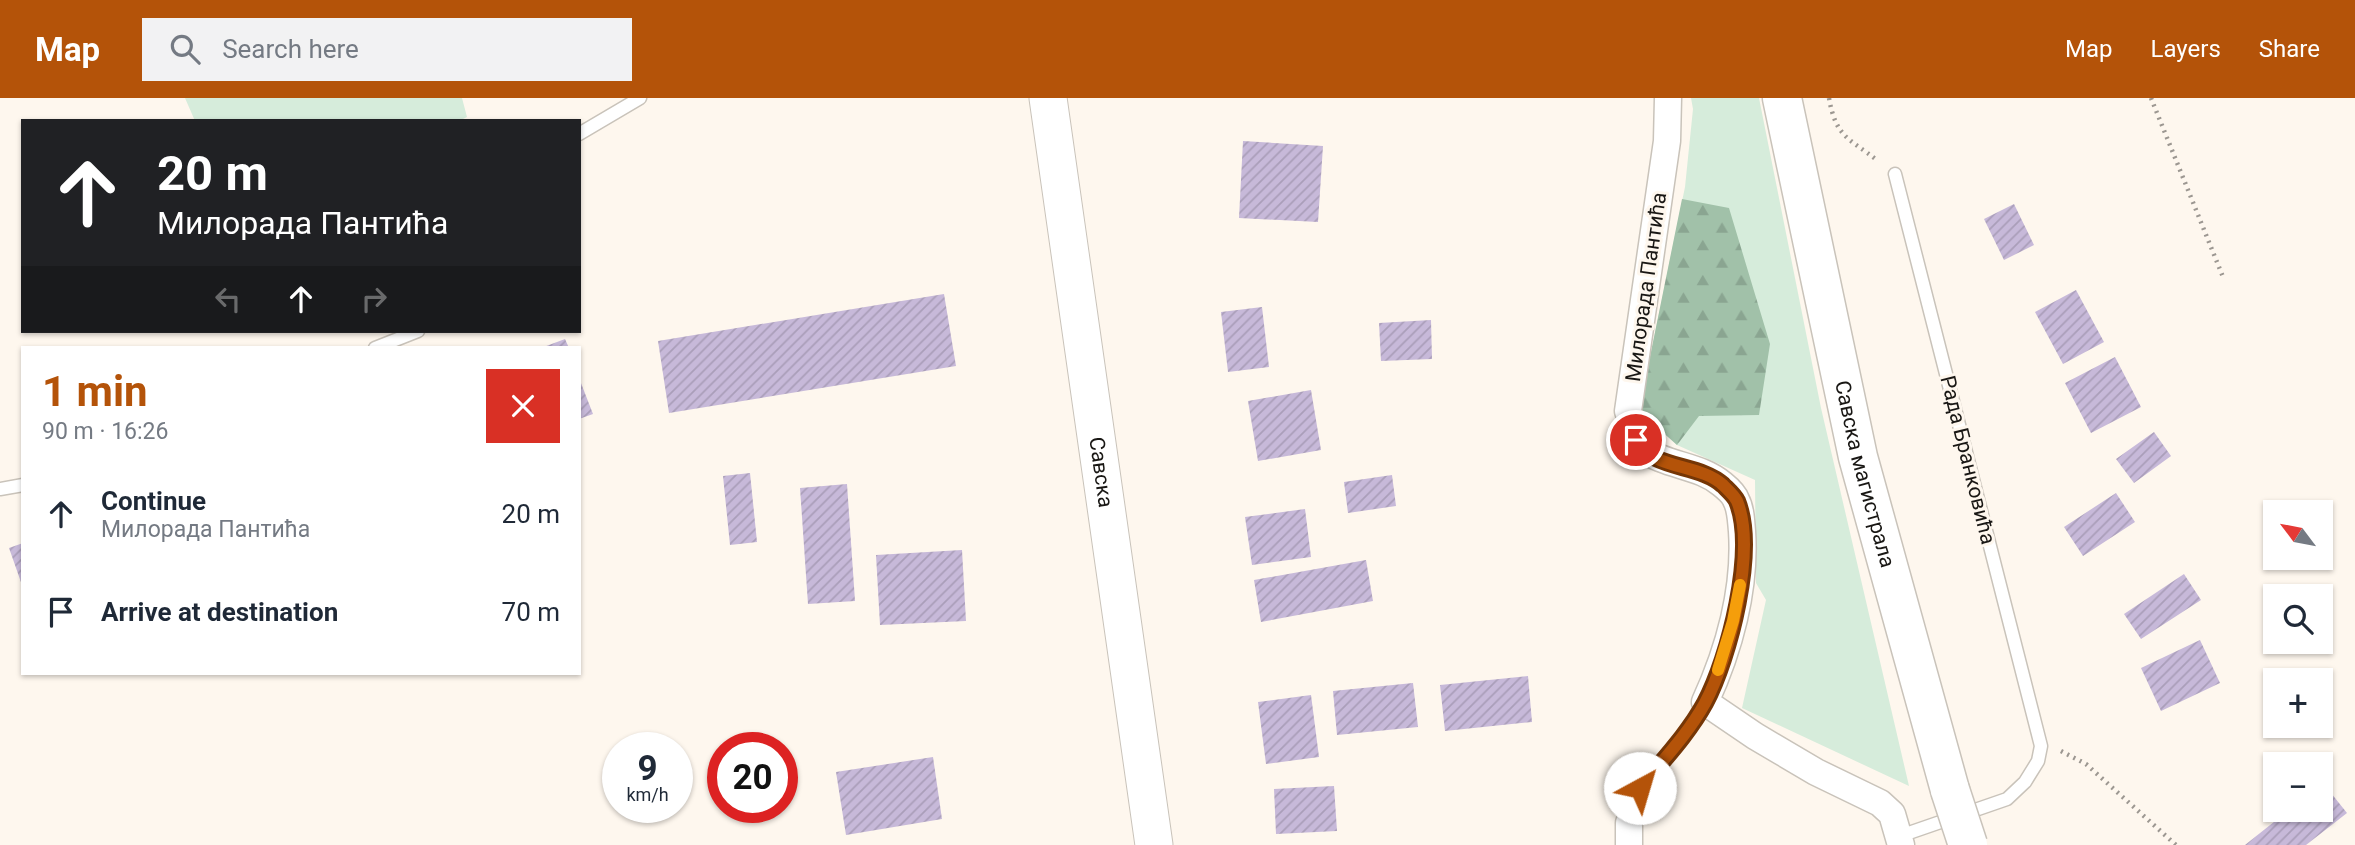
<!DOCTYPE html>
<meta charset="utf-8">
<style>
body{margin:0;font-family:Roboto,sans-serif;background:#f2f2f3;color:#1f2937;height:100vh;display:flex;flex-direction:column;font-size:26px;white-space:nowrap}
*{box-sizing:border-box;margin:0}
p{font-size:23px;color:#747a83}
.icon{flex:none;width:38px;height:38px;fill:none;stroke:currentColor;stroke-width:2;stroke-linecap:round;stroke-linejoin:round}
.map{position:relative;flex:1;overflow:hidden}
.side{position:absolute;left:21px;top:248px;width:560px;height:329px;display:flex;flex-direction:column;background:#fff;border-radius:0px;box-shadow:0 2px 5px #0004}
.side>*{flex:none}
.hud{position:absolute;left:21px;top:21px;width:560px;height:214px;border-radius:0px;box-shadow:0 2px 5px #0004;background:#202124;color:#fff;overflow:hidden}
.needle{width:46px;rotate:302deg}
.tools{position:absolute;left:2263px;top:402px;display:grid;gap:14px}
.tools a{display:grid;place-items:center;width:70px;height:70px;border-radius:0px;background:#fff;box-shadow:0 2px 5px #0004;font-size:35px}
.speed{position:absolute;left:602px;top:634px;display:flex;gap:14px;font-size:35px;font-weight:700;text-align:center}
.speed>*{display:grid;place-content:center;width:91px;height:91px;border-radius:50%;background:#fff;box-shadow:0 2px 5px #0004;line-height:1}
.speed small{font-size:18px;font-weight:400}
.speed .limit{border:10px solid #d22;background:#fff;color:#111}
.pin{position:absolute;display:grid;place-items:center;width:60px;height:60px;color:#fff;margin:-30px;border:4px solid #fff;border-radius:50%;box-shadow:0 2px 7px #0007}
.me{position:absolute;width:77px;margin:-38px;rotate:39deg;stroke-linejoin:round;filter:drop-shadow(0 0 5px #0008)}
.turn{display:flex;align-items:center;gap:24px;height:147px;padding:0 21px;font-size:32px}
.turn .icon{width:91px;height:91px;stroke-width:2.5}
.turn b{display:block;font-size:49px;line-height:60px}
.lanes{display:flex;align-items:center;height:66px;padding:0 21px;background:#0003;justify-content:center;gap:35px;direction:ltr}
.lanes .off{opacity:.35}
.round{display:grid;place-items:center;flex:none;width:74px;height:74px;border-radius:0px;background:#f2f2f3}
.summary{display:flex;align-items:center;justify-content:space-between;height:119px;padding:0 21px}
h1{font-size:42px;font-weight:700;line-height:52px;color:#b45309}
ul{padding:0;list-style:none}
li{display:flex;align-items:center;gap:21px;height:98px;padding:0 21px}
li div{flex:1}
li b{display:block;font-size:26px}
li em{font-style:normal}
header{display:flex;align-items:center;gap:42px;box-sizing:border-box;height:98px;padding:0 35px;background:#b45309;color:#fff}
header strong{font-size:33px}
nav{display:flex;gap:38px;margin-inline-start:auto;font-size:24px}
.search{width:490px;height:63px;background:#f2f2f3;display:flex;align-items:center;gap:18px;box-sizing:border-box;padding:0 24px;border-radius:0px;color:#747a83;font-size:26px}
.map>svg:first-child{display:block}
.green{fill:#d6ecdb}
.forest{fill:url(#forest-firs)}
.building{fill:url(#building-hatch)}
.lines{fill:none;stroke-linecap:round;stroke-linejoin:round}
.lane-casing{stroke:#c9c3ba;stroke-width:15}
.street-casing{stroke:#c9c3ba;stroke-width:29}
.secondary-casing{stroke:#c9c3ba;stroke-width:39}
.primary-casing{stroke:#c9c3ba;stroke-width:41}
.path{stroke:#9c9791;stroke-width:4.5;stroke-dasharray:2 5;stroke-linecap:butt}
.lane{stroke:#fff;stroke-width:12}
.street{stroke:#fff;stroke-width:26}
.secondary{stroke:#fff;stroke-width:37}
.primary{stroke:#fff;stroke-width:38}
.primary-bridge-casing{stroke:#c9c3ba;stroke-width:41;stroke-linecap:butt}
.primary-bridge{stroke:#fff;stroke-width:38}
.route-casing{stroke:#753606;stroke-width:18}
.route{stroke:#b45309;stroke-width:12}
.slow{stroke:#f59e0b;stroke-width:12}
.labels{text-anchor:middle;stroke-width:6;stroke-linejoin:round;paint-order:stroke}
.street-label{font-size:21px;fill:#191714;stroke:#fef7ee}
</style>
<header>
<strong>Map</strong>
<div class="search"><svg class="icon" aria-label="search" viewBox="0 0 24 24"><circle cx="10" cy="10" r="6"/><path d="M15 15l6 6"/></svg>Search here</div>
<nav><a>Map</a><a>Layers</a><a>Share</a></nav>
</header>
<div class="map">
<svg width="2355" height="747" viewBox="0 0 2355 747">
<defs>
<pattern id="forest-firs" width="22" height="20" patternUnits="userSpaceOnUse" patternTransform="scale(1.75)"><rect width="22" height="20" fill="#a1c1a9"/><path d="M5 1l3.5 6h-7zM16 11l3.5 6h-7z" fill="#8aa591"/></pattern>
<pattern id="building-hatch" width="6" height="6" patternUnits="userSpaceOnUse" patternTransform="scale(1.75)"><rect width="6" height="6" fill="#c7b9d9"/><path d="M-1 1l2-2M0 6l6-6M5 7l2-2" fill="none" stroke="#aa9eb9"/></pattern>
</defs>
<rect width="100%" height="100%" fill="#fef7ee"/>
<path class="green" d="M185 0H462L467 19 459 23H195Z
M1691 0H1759L1821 310 1909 688 1742 610 1766 502 1756 485 1755 382 1677 347 1639 313 1685 89 1693 11Z"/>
<path class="forest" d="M1682 101 1729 110 1770 246 1759 317 1699 318 1677 347 1639 313Z"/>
<path class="building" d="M1243 43 1323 48 1318 124 1239 120Z
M2014 106 2034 147 2004 162 1984 121Z
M2076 192 2104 244 2063 266 2035 214Z
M944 196 956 268 669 315 658 243Z
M1262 209 1269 269 1228 274 1221 214Z
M1431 222 1432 261 1381 263 1379 225Z
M565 241 569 250H541Z
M2115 259 2141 309 2091 335 2065 285Z
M579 280 593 316 579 321Z
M1311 292 1321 352 1258 363 1248 303Z
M2154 334 2171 358 2134 385 2116 361Z
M750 375 757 444 730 447 723 378Z
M1392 377 1396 408 1348 415 1344 384Z
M847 386 855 503 808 506 800 390Z
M2116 395 2135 424 2083 458 2064 429Z
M1305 411 1311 459 1252 467 1245 419Z
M23 445V487H22L9 450Z
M962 452 966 523 880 527 876 457Z
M1366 462 1373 503 1261 524 1254 482Z
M2184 476 2201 502 2141 541 2124 516Z
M2200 542 2220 585 2161 613 2141 570Z
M1528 578 1532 624 1445 633 1440 587Z
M1413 585 1418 629 1337 637 1333 593Z
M1311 597 1319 659 1266 666 1258 604Z
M933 659 942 721 846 737 836 674Z
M2323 685 2347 715 2306 747H2245L2289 712H2320V687Z
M1334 688 1337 733 1276 736 1274 691Z"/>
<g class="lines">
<g class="lane-casing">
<path id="lane" d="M579 36 640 0
M1895 76 2041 648 2038 663 2025 684 2007 701 1900 738
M375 250 418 233
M0 391 23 387
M1629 725 1640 690 1689 631 1705 604"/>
</g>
<g class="street-casing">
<path id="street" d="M1668 0 1667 43 1628 313 1640 349C1667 369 1698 366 1722 386 1727 390 1734 396 1736 402 1741 411 1741 423 1742 433 1746 491 1729 552 1705 604L1755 638 1816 674 1880 705 1892 716 1901 747
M1629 747V725"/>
</g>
<g class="secondary-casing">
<g id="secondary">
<path id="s1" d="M1048 0 1154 747"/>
</g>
</g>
<g class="primary-casing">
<g id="primary">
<path id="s2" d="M1782 0 1858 359 1950 692"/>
</g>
</g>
<path class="path" d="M1829 0C1836 40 1849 40 1878 63
M2151 0 2223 179
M2061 653 2086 666 2176 747"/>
<use href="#lane" class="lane"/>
<use href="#street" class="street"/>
<use href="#secondary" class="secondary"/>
<use href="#primary" class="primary"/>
<g class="primary-bridge-casing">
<path id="primary-bridge" d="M1950 692 1968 747"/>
</g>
<use href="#primary-bridge" class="primary-bridge"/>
</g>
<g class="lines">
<g class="route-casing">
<path id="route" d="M1636 342C1652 372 1699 365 1723 387 1728 392 1734 397 1737 403 1757 452 1729 560 1705 605 1688 636 1663 662 1640 690"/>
</g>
<use href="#route" class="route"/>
<path class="slow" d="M1718 572 1733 523 1740 487"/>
</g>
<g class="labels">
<g class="street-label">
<text transform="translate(1646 189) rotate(-82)" y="7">Милорада Пантића</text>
<text transform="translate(1968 362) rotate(76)" y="7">Рада Бранковића</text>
<text dy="7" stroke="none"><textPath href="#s1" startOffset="378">Савска</textPath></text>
<text dy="7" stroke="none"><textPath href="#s2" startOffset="385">Савска магистрала</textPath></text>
</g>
</g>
</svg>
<div class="tools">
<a><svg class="needle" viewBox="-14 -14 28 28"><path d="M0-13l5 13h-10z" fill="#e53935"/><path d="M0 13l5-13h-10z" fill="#747a83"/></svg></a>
<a><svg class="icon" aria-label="search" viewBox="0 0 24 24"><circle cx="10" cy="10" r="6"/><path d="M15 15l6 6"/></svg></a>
<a>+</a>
<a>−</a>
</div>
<div class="speed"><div>9<small>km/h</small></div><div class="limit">20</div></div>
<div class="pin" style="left:1636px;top:342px;background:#d93025"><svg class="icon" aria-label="arrive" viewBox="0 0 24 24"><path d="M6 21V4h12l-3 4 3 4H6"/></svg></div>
<svg class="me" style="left:1640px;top:690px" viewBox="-20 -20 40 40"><circle r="19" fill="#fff"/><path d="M0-13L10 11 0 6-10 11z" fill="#b45309"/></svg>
<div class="hud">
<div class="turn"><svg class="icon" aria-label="ahead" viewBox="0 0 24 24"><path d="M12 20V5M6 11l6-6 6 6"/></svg><div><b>20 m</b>Милорада Пантића</div></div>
<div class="lanes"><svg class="icon off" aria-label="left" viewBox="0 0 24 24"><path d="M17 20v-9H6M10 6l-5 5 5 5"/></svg><svg class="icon" aria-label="ahead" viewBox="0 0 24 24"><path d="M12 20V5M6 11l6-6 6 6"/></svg><svg class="icon off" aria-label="right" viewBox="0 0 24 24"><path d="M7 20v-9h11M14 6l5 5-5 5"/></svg></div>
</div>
<section class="side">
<div class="summary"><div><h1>1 min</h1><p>90 m · 16:26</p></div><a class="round" style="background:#d93025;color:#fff"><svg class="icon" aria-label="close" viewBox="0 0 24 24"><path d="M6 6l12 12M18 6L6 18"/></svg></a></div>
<ul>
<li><svg class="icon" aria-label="ahead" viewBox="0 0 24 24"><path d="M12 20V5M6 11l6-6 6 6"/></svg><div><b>Continue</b><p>Милорада Пантића</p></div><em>20 m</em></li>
<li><svg class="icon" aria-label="arrive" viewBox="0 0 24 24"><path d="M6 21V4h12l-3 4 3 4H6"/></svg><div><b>Arrive at destination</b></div><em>70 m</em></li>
</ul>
</section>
</div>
